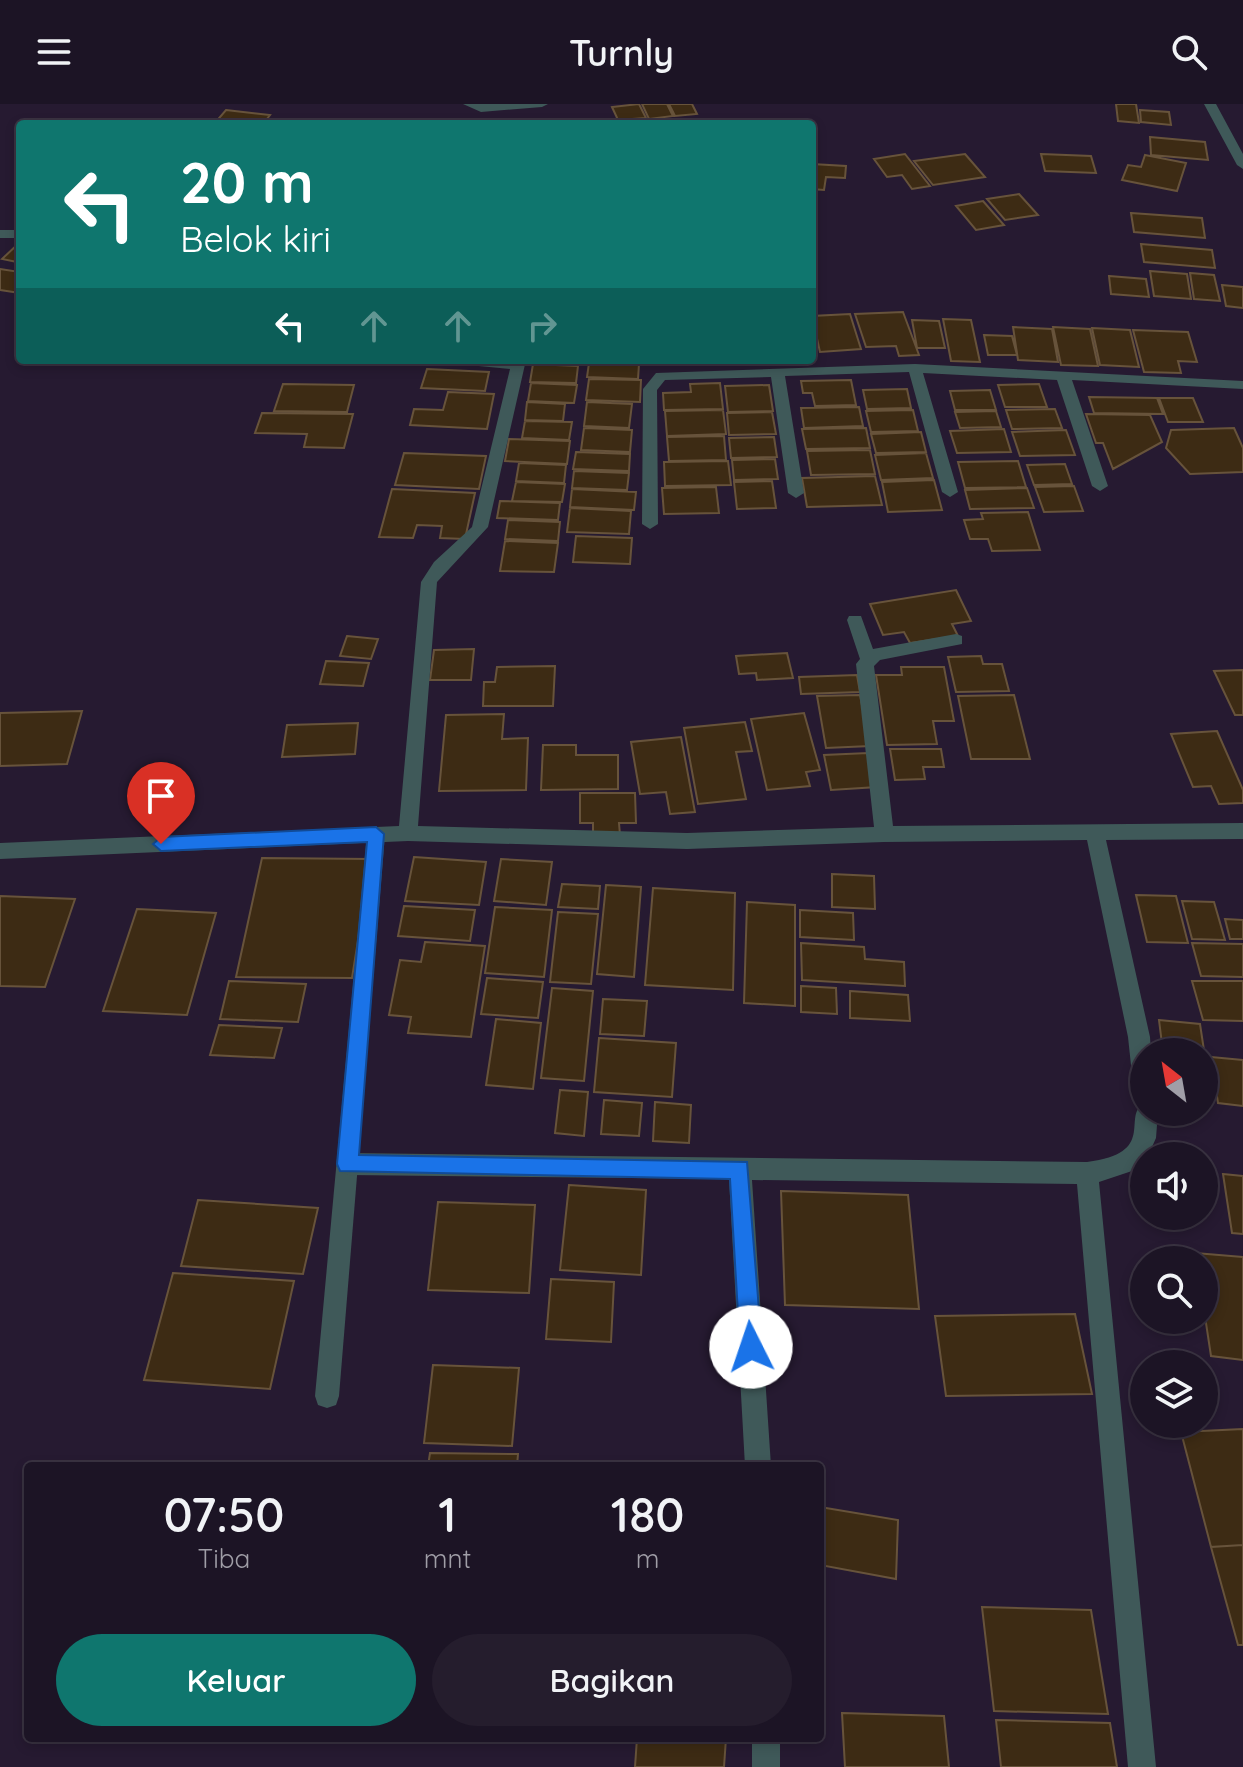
<!DOCTYPE html>
<html lang="id">
<style>
body{margin:0;font-family:Quicksand,sans-serif;background:#251d2d;color:#f1f3f6;height:100vh;display:flex;flex-direction:column;font-size:30px;white-space:nowrap}
*{box-sizing:border-box;margin:0}
p{font-size:26px;color:#a09ea7}
.icon{flex:none;width:44px;height:44px;fill:none;stroke:currentColor;stroke-width:2;stroke-linecap:round;stroke-linejoin:round}
.map{position:relative;flex:1;overflow:hidden}
.panel{position:absolute;left:24px;top:1358px;width:800px;height:280px;display:flex;flex-direction:column;background:#1c1425;border-radius:8px;box-shadow:0 4px 12px #0003,0 0 0 2px #3a3342}
.panel>*{flex:none}
.top-card{position:absolute;left:16px;top:16px;width:800px;height:244px;border-radius:8px;box-shadow:0 4px 12px #0003,0 0 0 2px #3a3342;background:#0f766e;color:#fff;overflow:hidden}
.needle{width:52px;rotate:329deg}
.buttons{position:absolute;left:1130px;top:934px;display:grid;gap:16px}
.buttons a{display:grid;place-items:center;width:88px;height:88px;border-radius:50%;background:#1c1425;box-shadow:0 4px 12px #0003,0 0 0 2px #3a3342;font-size:40px}
.pin{position:absolute;display:grid;place-items:center;width:68px;height:68px;color:#fff;margin:-82px -34px;border-radius:50% 50% 50% 0;rotate:-45deg;box-shadow:0 0 8px #0007}
.pin .icon{rotate:45deg}
.me{position:absolute;width:88px;margin:-44px;rotate:356deg;stroke-linejoin:round;filter:drop-shadow(0 0 6px #0008)}
.turn{display:flex;align-items:center;gap:28px;height:168px;padding:0 32px;font-size:36px}
.turn .icon{width:104px;height:104px;stroke-width:2.5}
.turn b{display:block;font-size:56px;line-height:68px}
.lanes{display:flex;align-items:center;height:76px;padding:0 32px;background:#0003;justify-content:center;gap:40px;direction:ltr}
.lanes .off{opacity:.35}
.eta{display:flex;justify-content:space-evenly;align-items:center;height:136px;text-align:center}
.eta b{font-size:48px;font-weight:600;line-height:56px}
.action{display:flex;gap:16px;margin-top:auto;padding:16px 32px}
.action a{flex:1;height:92px;border-radius:48px;background:#0f766e;color:#fff;font-size:32px;font-weight:600;line-height:92px;text-align:center}
.action a+a{background:#251d2d;color:#f1f3f6}
header{display:flex;justify-content:space-between;align-items:center;height:104px;padding:0 32px;background:#1c1425;font-size:36px;font-weight:600}
.map>svg:first-child{display:block}
.building{fill:#3d2b14;stroke:#67533b;stroke-width:2}
.lines{fill:none;stroke-linecap:round;stroke-linejoin:round}
.service{fill:#3f5959;fill-rule:evenodd}
.minor{fill:#3f5959;fill-rule:evenodd}
.route{fill:#1a73e8;stroke:#114b97;stroke-width:2}
</style>
<header><svg class="icon" aria-label="menu" viewBox="0 0 24 24"><path d="M4 6h16M4 12h16M4 18h16"/></svg>Turnly<svg class="icon" aria-label="search" viewBox="0 0 24 24"><circle cx="10" cy="10" r="6"/><path d="M15 15l6 6"/></svg></header>
<div class="map">
<svg width="1243" height="1663" viewBox="0 0 1243 1663">
<rect width="100%" height="100%" fill="#261a31"/>
<path class="building" d="M639 0 646 14 618 16 612 3Z
M642 0H667L673 12 649 15Z
M669 0H692L697 10 675 12Z
M1116 0H1136L1139 19 1118 17Z
M226 6 270 11 263 20H214Z
M1140 6 1169 8 1171 21 1141 18Z
M1150 33 1205 38 1208 56 1151 51Z
M905 50 930 82 912 85 902 71 887 73 874 55Z
M965 50 985 73 933 81 914 57Z
M1041 50 1091 52 1096 69 1045 67Z
M1145 51 1186 59 1177 87 1122 76 1128 61 1141 63Z
M812 60 846 62 845 74 826 73 824 86 812 85Z
M1019 90 1038 111 1005 116 987 95Z
M983 97 1004 121 976 126 956 102Z
M1131 109 1202 114 1205 134 1134 128Z
M18 140 17 158 2 155Z
M1141 140 1212 146 1215 164 1144 158Z
M0 165 20 168V189L0 186Z
M1150 167 1187 170 1191 195 1154 192Z
M1190 169 1214 171 1220 197 1194 195Z
M1109 172 1146 175 1149 193 1111 190Z
M1222 181 1243 183V204L1226 202Z
M903 208 919 251 899 252 896 242 866 243 855 210Z
M850 210 861 245 820 248 812 212Z
M943 215 971 216 980 258 951 257Z
M912 216 939 217 945 244H917Z
M1013 223 1052 225 1058 258 1018 256Z
M1053 223 1090 225 1098 262 1061 261Z
M1092 224 1130 226 1139 263 1100 261Z
M1133 226 1188 228 1197 258 1178 257 1181 269 1144 268Z
M984 231 1012 232 1017 251H988Z
M535 256H577L576 261 534 259Z
M589 259 639 260 638 275 587 273Z
M533 260 578 262 576 279 530 278Z
M427 265 489 268 485 287 421 284Z
M589 275 641 276 640 298 586 296Z
M851 276 856 301 815 302 812 289H803L801 277Z
M531 279 577 281 574 299 528 297Z
M720 279 723 305 664 306 663 289 691 288 690 280Z
M283 280 354 281 347 308 274 307Z
M1039 280 1047 303H1005L998 281Z
M769 281 773 307 728 308 725 282Z
M907 285 911 304 867 305 863 286Z
M990 286 996 306H955L950 287Z
M448 288 494 290 487 325 410 321 414 305 443 306Z
M1089 293 1157 294 1163 310 1094 309Z
M1159 294H1193L1203 318H1168Z
M527 298 565 300 563 317 525 316Z
M587 298 632 300 629 324 584 322Z
M859 303 863 322 804 324 801 304Z
M1055 305 1062 324 1012 325 1006 306Z
M723 306 726 330 667 332 665 307Z
M913 306 918 327 871 328 866 307Z
M996 307 1001 323 960 324 955 308Z
M772 308 776 330 729 331 727 309Z
M262 309 353 310 344 344 304 343 307 330 255 329Z
M1086 310 1150 311 1162 338 1113 365 1103 339H1096Z
M525 317 572 318 569 336 522 334Z
M584 324 632 326 630 348 581 346Z
M866 324 870 344 806 345 802 325Z
M1234 324 1243 344V368L1190 370 1166 344 1171 326Z
M1004 325 1011 348 957 349 950 327Z
M1066 326 1075 351 1020 352 1012 328Z
M921 328 926 348 876 349 871 330Z
M724 332 726 356 669 357 667 333Z
M774 333 777 353 731 354 729 334Z
M509 335 570 337 567 360 505 357Z
M870 346 875 370 811 371 807 347Z
M576 348 630 350 629 367 573 365Z
M404 349 486 352 479 385 395 381Z
M926 349 933 374 881 376 875 351Z
M775 355 778 375 734 376 732 356Z
M728 357 731 381 665 382 664 358Z
M1018 357 1026 383 965 384 958 358Z
M519 359 566 361 564 379 516 377Z
M1065 360 1072 380 1034 381 1027 361Z
M574 367 629 369 627 386 572 384Z
M875 372 882 401 807 403 802 374Z
M934 376 942 406 888 408 882 378Z
M772 377 776 404 737 405 734 378Z
M516 378 565 380 562 398 512 397Z
M1074 382 1083 407 1044 408 1035 383Z
M716 383 719 409 664 410 662 384Z
M1027 384 1034 404 970 405 965 386Z
M392 385 475 389 465 435 440 434 442 422 417 421 413 434 379 433Z
M572 385 636 388 634 406 570 403Z
M500 397 560 399 558 416 497 414Z
M570 404 631 407 629 430 567 428Z
M1028 408 1040 446 992 447 988 435H970L964 416 983 415 981 409Z
M508 416 560 418 558 437 505 435Z
M576 432 632 434 630 460 573 458Z
M505 437 558 439 554 468 500 467Z
M956 486 971 517 952 520 958 532 910 539 904 528 883 531 870 500Z
M347 532 378 535 371 555 340 552Z
M474 545 471 576H430L434 546Z
M787 549 793 574 757 576 756 569 739 570 736 552Z
M981 552 983 560H1002L1009 587 956 588 948 553Z
M326 557 369 559 363 582 320 580Z
M555 562 553 602H483L484 578H495L497 563Z
M901 563H944L954 617H933L937 640 887 641 876 571H902Z
M1243 566V611H1235L1214 567Z
M857 571 860 588 801 590 799 573Z
M860 591 870 642 826 644 817 592Z
M1014 591 1030 655H971L958 592Z
M82 607 67 660 0 662V609Z
M804 609 820 666 806 668 810 682 767 686 751 615Z
M504 610 502 635 528 634 526 686 439 687 446 611Z
M745 618 752 647 736 648 746 695 698 700 684 624Z
M358 619 355 650 282 653 287 621Z
M1217 627 1243 686V699L1219 700 1211 682 1193 683 1171 630Z
M681 633 695 708 670 710 666 688 640 690 631 638Z
M543 641H576V651H618V685L541 686Z
M890 645H941L944 663H923L925 675 895 676Z
M868 649 877 683 831 686 824 651Z
M580 689H635L636 719H619L620 731H593V719H580Z
M414 753 486 758 479 801 405 797Z
M262 754 371 755 352 874 236 873Z
M501 755 552 758 546 801 494 797Z
M832 770 874 772 875 805 832 803Z
M562 780 600 782 598 805 558 803Z
M606 781 641 783 634 873 597 870Z
M653 784 735 789 733 886 645 881Z
M1136 791 1176 792 1188 839 1147 838Z
M0 792 75 795 45 883 0 882Z
M1182 797 1214 798 1225 836 1192 835Z
M747 798 795 801V902L744 899Z
M404 802 475 806 470 837 398 832Z
M495 803 552 806 544 873 485 869Z
M137 805 216 809 187 911 103 907Z
M800 806 853 809 854 836 800 833Z
M558 808 598 810 591 880 550 878Z
M1225 815 1243 816V835H1230Z
M425 838 485 842 471 933 408 929 411 913 389 911 400 856 421 858Z
M801 839 864 843 865 855 904 858 905 882 802 876Z
M1192 839 1243 840V873L1201 872Z
M487 874 543 878 538 914 481 910Z
M229 877 306 880 298 918 220 915Z
M1192 877H1243V917L1203 916Z
M801 882 836 884 837 910 801 908Z
M552 884 593 887 584 977 541 974Z
M850 887 908 891 910 917 850 914Z
M603 895 647 897 644 932 600 930Z
M496 915 541 919 533 985 486 981Z
M1159 916 1200 920 1205 953 1204 948H1163Z
M219 921 282 924 274 954 210 951Z
M599 934 676 939 672 993 594 988Z
M1211 953 1243 956V1002L1218 999Z
M560 986 588 988 584 1032 555 1029Z
M604 996 642 999 639 1032 601 1030Z
M655 998 691 1001 689 1039 653 1037Z
M1223 1070 1243 1072V1130L1232 1129Z
M569 1081 646 1086 641 1171 560 1166Z
M781 1087 908 1091 919 1205 785 1201Z
M198 1096 318 1104 303 1170 181 1162Z
M438 1098 535 1101 529 1189 428 1186Z
M1195 1149 1243 1153V1256L1211 1252 1204 1206V1156H1196Z
M173 1169 294 1177 270 1285 144 1276Z
M551 1175 614 1178 611 1238 546 1235Z
M1075 1210 1092 1290 946 1292 935 1212Z
M433 1261 519 1264 512 1342 424 1339Z
M1243 1325V1441L1211 1443 1181 1328Z
M430 1349 518 1350 517 1362H428Z
M820 1403 898 1416 896 1475 820 1461Z
M1243 1441V1541H1238L1211 1443Z
M982 1503 1091 1506 1108 1610 994 1607Z
M842 1609 944 1612 949 1663H845Z
M996 1616 1110 1619 1117 1663H1001Z
M637 1634H726L724 1663H635Z"/>
<g class="lines">
<path class="service" d="M376 722 385 730 339 1292 336 1301 327 1304 318 1301 315 1292 367 730Z"/>
<path class="minor" d="M463 0H548L542 3 481 8Z
M1204 0H1216L1243 50V65L1237 61Z
M0 126H20V134H0Z
M451 256H526L488 423 437 478 418 722 687 729 874 723 856 560 860 555 847 516 849 512H861L873 545 956 530 962 532V540L880 556 874 562 893 722 1243 719V735L1106 736 1150 933 1151 948H1144V990L1136 987 1133 980 1128 933 1087 736 884 738 687 745 408 737 0 755V739L399 722 421 478 434 458 472 423 510 265 458 260Z
M915 260 1243 277V285L1072 276 1108 382 1100 387 1092 382 1057 276 923 269 958 388 950 393 942 388 909 268 785 272 804 389 796 394 788 389 771 273 665 276 657 286 658 420 650 425 642 420 643 285 656 269Z
M1144 999V1008H1158L1156 1034 1148 1052H1144V1057L1132 1067 1099 1078 1156 1663H1128L1077 1080 752 1076 771 1362H745L729 1075 348 1071 340 1068 337 1060 340 1052 348 1049 1087 1058C1158 1049 1121 1013 1144 999Z
M752 1634H780V1663H752Z"/>
</g>
<path class="route" d="M376 723 384 730 359 1051 747 1058 762 1243 759 1251 751 1254 743 1251 740 1243 730 1075 340 1067 337 1060 367 738 161 747 153 740 161 733Z"/>
</svg>
<div class="buttons">
<a><svg class="needle" viewBox="-14 -14 28 28"><path d="M0-13l5 13h-10z" fill="#e53935"/><path d="M0 13l5-13h-10z" fill="#a09ea7"/></svg></a>
<a><svg class="icon" aria-label="sound" viewBox="0 0 24 24"><path d="M4 9h4l5-4v14l-5-4H4zM17 9q2 3 0 6"/></svg></a>
<a><svg class="icon" aria-label="search" viewBox="0 0 24 24"><circle cx="10" cy="10" r="6"/><path d="M15 15l6 6"/></svg></a>
<a><svg class="icon" aria-label="layers" viewBox="0 0 24 24"><path d="M12 4l9 5-9 5-9-5zM3 14l9 5 9-5"/></svg></a>
</div>
<div class="pin" style="left:161px;top:740px;background:#d93025"><svg class="icon" aria-label="arrive" viewBox="0 0 24 24"><path d="M6 21V4h12l-3 4 3 4H6"/></svg></div>
<svg class="me" style="left:751px;top:1243px" viewBox="-20 -20 40 40"><circle r="19" fill="#fff"/><path d="M0-13L10 11 0 6-10 11z" fill="#1a73e8"/></svg>
<div class="top-card">
<div class="turn"><svg class="icon" aria-label="left" viewBox="0 0 24 24"><path d="M17 20v-9H6M10 6l-5 5 5 5"/></svg><div><b>20 m</b>Belok kiri</div></div>
<div class="lanes"><svg class="icon" aria-label="left" viewBox="0 0 24 24"><path d="M17 20v-9H6M10 6l-5 5 5 5"/></svg><svg class="icon off" aria-label="ahead" viewBox="0 0 24 24"><path d="M12 20V5M6 11l6-6 6 6"/></svg><svg class="icon off" aria-label="ahead" viewBox="0 0 24 24"><path d="M12 20V5M6 11l6-6 6 6"/></svg><svg class="icon off" aria-label="right" viewBox="0 0 24 24"><path d="M7 20v-9h11M14 6l5 5-5 5"/></svg></div>
</div>
<section class="panel">
<div class="eta">
<div><b>07:50</b><p>Tiba</p></div>
<div><b>1</b><p>mnt</p></div>
<div><b>180</b><p>m</p></div>
</div>
<div class="action"><a>Keluar</a><a>Bagikan</a></div>
</section>
</div>
